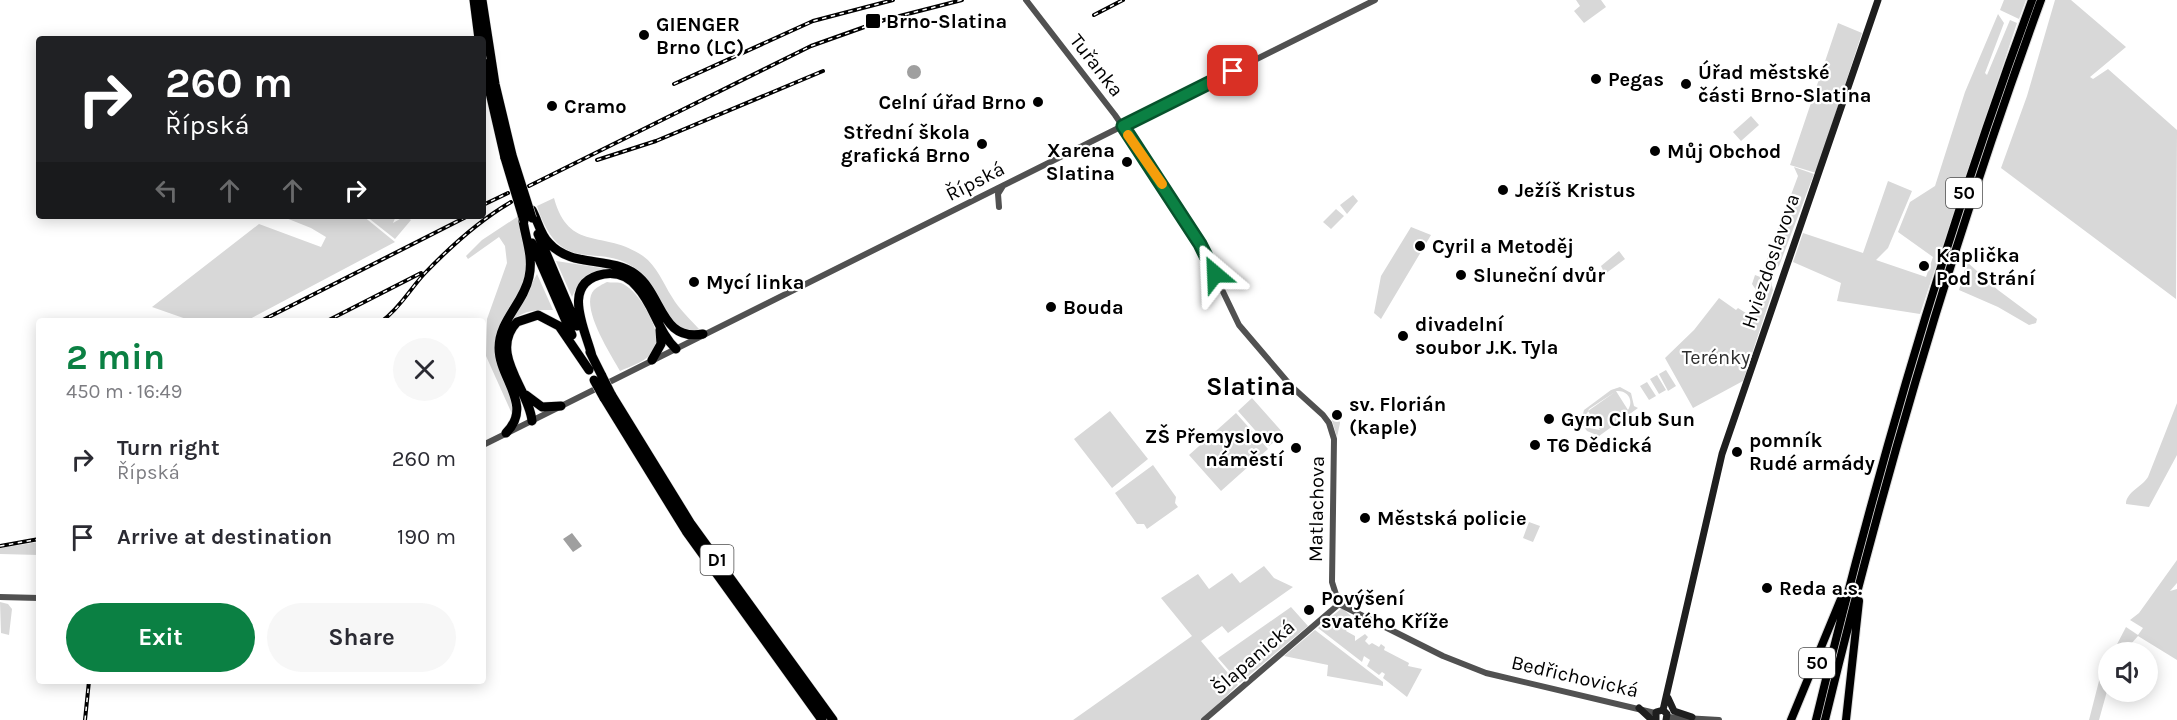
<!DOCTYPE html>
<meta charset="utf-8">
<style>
body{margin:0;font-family:Karla,sans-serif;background:#f7f7f7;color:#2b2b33;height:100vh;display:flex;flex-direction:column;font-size:22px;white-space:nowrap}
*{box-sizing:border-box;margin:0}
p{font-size:20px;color:#7c7c81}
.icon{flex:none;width:33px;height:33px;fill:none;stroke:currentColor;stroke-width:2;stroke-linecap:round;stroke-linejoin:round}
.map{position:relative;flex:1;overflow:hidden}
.sheet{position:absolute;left:36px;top:318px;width:450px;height:366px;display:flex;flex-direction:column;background:#fff;border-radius:6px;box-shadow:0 3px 15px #0003}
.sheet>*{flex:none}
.hud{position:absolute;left:36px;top:36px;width:450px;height:183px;border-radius:6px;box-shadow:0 3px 15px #0003;background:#202124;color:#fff;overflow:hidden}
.buttons{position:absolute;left:2098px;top:642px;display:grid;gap:12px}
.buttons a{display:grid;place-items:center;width:60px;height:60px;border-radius:50%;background:#fff;box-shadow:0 3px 15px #0003;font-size:30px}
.pin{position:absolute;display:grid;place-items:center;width:51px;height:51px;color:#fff;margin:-26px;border-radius:12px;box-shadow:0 3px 9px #0006}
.me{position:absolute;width:66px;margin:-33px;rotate:334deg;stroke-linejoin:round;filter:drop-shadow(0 0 4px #0008)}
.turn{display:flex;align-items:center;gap:21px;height:126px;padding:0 30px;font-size:27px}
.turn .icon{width:78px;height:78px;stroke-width:2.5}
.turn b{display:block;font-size:42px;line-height:51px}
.lanes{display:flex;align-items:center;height:57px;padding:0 30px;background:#0003;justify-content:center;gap:30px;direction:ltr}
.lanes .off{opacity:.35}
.round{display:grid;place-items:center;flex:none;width:63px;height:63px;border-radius:32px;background:#f7f7f7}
.overview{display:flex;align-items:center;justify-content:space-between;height:102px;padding:0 30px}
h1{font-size:36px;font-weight:700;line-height:45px;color:#0b8043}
.primary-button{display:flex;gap:12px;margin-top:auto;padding:12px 30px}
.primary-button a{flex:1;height:69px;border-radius:36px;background:#0b8043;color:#fff;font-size:24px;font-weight:700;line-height:69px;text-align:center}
.primary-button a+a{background:#f7f7f7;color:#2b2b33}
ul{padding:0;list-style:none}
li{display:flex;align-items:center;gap:18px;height:78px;padding:0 30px}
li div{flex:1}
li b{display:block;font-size:22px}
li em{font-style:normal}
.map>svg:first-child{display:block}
.green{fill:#d8d8d8;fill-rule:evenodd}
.water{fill:#9f9f9f}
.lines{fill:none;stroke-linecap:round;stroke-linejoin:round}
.trunk-casing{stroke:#dbdbdb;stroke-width:10}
.motorway-casing{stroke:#dbdbdb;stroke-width:10}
.tertiary{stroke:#515151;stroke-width:6}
.secondary{stroke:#1e1e1e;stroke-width:7}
.trunk{stroke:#000;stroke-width:8}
.motorway{stroke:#000;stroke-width:9}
.rail-casing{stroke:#000;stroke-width:4}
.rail{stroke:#fff;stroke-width:1.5;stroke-dasharray:4.5;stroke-linecap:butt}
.motorway-bridge-casing{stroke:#dbdbdb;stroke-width:10;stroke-linecap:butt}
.motorway-bridge{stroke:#000;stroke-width:9}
.route-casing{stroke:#07532c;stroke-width:15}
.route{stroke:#0b8043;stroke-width:10}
.slow{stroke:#f59e0b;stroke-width:10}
.poi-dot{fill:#000;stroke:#fff;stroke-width:2}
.labels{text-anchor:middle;stroke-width:4.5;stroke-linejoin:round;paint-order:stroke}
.shield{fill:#fff;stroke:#4c4c4c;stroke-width:1.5}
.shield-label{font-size:18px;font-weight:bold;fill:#000}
.poi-label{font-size:20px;font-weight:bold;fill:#000;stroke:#fff;text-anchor:start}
.street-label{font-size:20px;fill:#000;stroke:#fff}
.park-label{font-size:20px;fill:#2f2f2f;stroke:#fff}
.district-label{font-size:26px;font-weight:bold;fill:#000;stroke:#fff}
</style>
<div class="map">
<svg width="2177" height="720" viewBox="0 0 2177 720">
<rect width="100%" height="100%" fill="#fff"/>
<path class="green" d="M1576 0H1601L1606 7 1584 23 1574 11 1580 6Z
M2004 0H2026L2019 19 2000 10Z
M2055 0H2071L2126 47 2090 77 2093 79 2108 69 2177 130 2176 299 2001 168 2027 96Z
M1998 14 2004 23 1985 73 1987 75 2010 20 2017 23 1920 314 1837 301 1841 283 1793 262 1803 233 1863 253 1888 181 1912 191 1888 248 1876 260 1926 277 1933 257 1898 232 1910 202 1935 186 1965 92Z
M1838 23 1862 33 1816 173 1790 165Z
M1751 116 1759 125 1741 141 1733 132Z
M1794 167 1814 174 1779 266 1772 272 1763 270 1798 176Z
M1353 195 1358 201 1347 214 1340 205Z
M554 198C569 253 604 229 643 256 657 266 663 283 672 297 679 309 690 319 699 329L689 333C684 331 677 328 673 324 661 311 658 287 641 273 600 236 562 283 537 206Z
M1336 209 1344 216 1331 229 1323 222Z
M281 216H363L395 242 246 321H192L152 307 259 224 321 247 326 237 311 228Z
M366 216H396L393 223 405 216 411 220 395 239Z
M517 217 526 243 528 271 522 288 502 322 515 402 512 414 486 356 487 319 507 263 505 246 499 237 468 259 466 256 482 240Z
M1411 227 1431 235 1381 319 1374 313 1381 276Z
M1619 251 1625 259 1605 274 1601 266Z
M556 261 608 269C590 272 580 280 572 297Z
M1967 262 1998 290 2037 319 2036 323 2029 325 1998 307 1959 290Z
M537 274 553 310C534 310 523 310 510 323Z
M1755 275 1771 281 1773 290 1743 381 1693 408 1665 358 1694 330 1719 298 1736 310 1738 308 1749 315 1758 293 1752 284Z
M607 282C611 283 617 282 621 283 638 289 664 332 655 349 648 361 631 366 620 371 611 355 579 306 594 290 597 287 603 284 607 282Z
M1666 370 1676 386 1668 391 1659 374Z
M1657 375 1666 390 1659 394 1650 379Z
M1647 382 1656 396 1649 400 1640 386Z
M1620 387 1631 393 1634 406 1638 408 1599 436 1587 431 1581 422 1584 410 1611 390ZM1616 391C1628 390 1634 400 1628 410ZM1615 392 1588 411 1600 430 1589 428 1584 420 1589 409Z
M1252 398 1284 434 1269 446 1238 411Z
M2177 403V455L2149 507 2126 504C2126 492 2142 487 2148 477Z
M1337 410 1340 423 1337 437 1331 417Z
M1110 411 1148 459 1112 488 1074 439Z
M1236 413 1268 449 1221 491 1189 455Z
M1153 465 1176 497 1175 503 1178 507 1147 529 1144 524H1137L1115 493Z
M1529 522 1540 526 1533 542 1523 538Z
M39 542V555L0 554V548Z
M2177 560V583L2170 591 2177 589V660L2138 636 2124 652H2113L2126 627 2138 635 2143 628 2130 620 2139 613Z
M1264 566 1274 578 1293 587 1228 633 1222 626 1201 641 1238 685 1201 720H1073L1192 636 1161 598 1198 574 1209 589 1232 573 1240 583Z
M0 602 8 604 12 609 9 635 1 633Z
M1291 607 1308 626 1240 683 1218 658Z
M1342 608 1351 616 1346 623 1349 627 1346 631 1355 636V641L1365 634 1368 637 1365 641 1369 645 1372 643 1379 647 1381 644 1385 647 1384 650 1409 663 1408 666 1422 669 1407 697 1383 678 1385 674 1382 672 1379 675 1367 666 1370 660 1364 656 1362 662 1318 628Z
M1315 630 1383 682V686L1327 676 1328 665 1284 656Z
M2109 660V684L2099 720H2089L2099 681Z"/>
<path class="water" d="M907 72a7 7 0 1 1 14 0a7 7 0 1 1-14 0Z
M572 533 582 546 573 552 563 539Z"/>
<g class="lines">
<g class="trunk-casing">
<path id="trunk" d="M1791 720 1843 594
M1816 720C1875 476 1945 235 2032 0
M1825 720C1884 476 1955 235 2041 0
M1846 720 1859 601"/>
</g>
<g class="motorway-casing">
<path id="motorway" d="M474 0 479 39
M482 0 495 84 512 155
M483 62 505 158
M532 210C538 221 540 234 549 243 571 268 610 256 635 274 663 294 660 342 703 334
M538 234 577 326
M532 243 572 335
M590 352 602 376
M592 356C586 331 559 282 604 274 617 272 629 277 637 287 654 305 658 332 676 349
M652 360 661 344 660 330
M611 394 691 524 833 720
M526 395 542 407 561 406
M604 398 686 531 822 720
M532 421C529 389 488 353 517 322L538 315 559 326 589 370
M506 433C534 405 499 379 499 348 499 320 524 303 529 277 534 255 524 235 522 214"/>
</g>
<path class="tertiary" d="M1026 0 1115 115 1161 182 1200 244 1239 325 1291 386 1323 415 1329 423 1334 439 1332 582 1339 604
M999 207 998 194 1003 186
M483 445 1375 0
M0 597 39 598
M1339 604 1443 656 1486 673 1655 713
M1667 717 1719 720
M1204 720 1339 604"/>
<path class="secondary" d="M1668 698 1674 711 1692 717
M1639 708 1652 720
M1663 710 1722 454 1878 0
M1663 710 1667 714 1666 720
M1656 720V712L1663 710"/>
<use href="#trunk" class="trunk"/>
<use href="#motorway" class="motorway"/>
<g class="rail-casing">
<path id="rail" d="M1094 15 1123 0
M674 84 813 21 893 0
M597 160 656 141 823 71
M529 186 811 46 884 20 962 0
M483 205 508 193
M261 321 468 216
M327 321 421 273
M382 321C400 308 410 289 425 273 450 247 480 220 511 202
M0 546 39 539
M85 720 89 681"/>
</g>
<use href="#rail" class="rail"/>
<g class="motorway-bridge-casing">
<path id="motorway-bridge" d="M512 155 532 218
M505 158 524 221
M602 376 611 394
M594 380 604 398"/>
</g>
<use href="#motorway-bridge" class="motorway-bridge"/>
</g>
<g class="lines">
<g class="route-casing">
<path id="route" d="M1215 274 1200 244 1123 126 1233 71"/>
</g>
<use href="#route" class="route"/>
<path class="slow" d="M1128 135 1162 184"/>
</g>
<g class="poi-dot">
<rect x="865" y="13" width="16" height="16" rx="3"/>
<circle cx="644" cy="35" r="6"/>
<circle cx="1596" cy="79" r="6"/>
<circle cx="1686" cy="84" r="6"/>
<circle cx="1038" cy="102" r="6"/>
<circle cx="552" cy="106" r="6"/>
<circle cx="982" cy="144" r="6"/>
<circle cx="1655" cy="151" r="6"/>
<circle cx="1127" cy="162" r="6"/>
<circle cx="1503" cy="190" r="6"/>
<circle cx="1420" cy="246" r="6"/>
<circle cx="1924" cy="266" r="6"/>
<circle cx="1461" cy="275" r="6"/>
<circle cx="694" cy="282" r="6"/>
<circle cx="1051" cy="307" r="6"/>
<circle cx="1403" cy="336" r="6"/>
<circle cx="1337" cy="415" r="6"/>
<circle cx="1549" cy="419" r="6"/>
<circle cx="1535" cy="445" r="6"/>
<circle cx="1296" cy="448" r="6"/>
<circle cx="1737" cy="452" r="6"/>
<circle cx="1365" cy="518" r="6"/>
<circle cx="1767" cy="588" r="6"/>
<circle cx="1309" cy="610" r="6"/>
</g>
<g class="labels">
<g class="shield">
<rect x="1946" y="178" width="36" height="30" rx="4.5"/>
<rect x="700.5" y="545" width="33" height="30" rx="4.5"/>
<rect x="1799" y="648" width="36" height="30" rx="4.5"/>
</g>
<g class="shield-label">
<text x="1964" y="199">50</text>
<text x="717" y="566">D1</text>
<text x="1817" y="669">50</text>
</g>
<g class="poi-label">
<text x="886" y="28">Brno-Slatina</text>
<text x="656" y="31">GIENGER<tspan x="656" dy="23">Brno (LC)</tspan></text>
<text x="1698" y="79">Úřad městské<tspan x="1698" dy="23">části Brno-Slatina</tspan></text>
<text x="1608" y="86">Pegas</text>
<text x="1026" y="109" text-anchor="end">Celní úřad Brno</text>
<text x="564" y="113">Cramo</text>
<text x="970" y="139" text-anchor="end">Střední škola<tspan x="970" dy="23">grafická Brno</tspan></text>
<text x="1115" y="157" text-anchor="end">Xarena<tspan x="1115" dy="23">Slatina</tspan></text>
<text x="1667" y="158">Můj Obchod</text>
<text x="1515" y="197">Ježíš Kristus</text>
<text x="1432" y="253">Cyril a Metoděj</text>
<text x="1936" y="262">Kaplička<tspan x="1936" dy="23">Pod Strání</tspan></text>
<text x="1473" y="282">Sluneční dvůr</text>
<text x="706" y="289">Mycí linka</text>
<text x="1063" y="314">Bouda</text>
<text x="1415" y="331">divadelní<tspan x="1415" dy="23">soubor J.K. Tyla</tspan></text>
<text x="1349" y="411">sv. Florián<tspan x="1349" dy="23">(kaple)</tspan></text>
<text x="1561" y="426">Gym Club Sun</text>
<text x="1284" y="443" text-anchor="end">ZŠ Přemyslovo<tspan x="1284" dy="23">náměstí</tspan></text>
<text x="1749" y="447">pomník<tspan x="1749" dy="23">Rudé armády</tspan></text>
<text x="1547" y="452">T6 Dědická</text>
<text x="1377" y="525">Městská policie</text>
<text x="1779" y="595">Reda a.s.</text>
<text x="1321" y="605">Povýšení<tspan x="1321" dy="23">svatého Kříže</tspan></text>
</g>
<g class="street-label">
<text transform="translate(1097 65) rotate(52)" y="7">Tuřanka</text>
<text transform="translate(975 181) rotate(-27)" y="7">Řípská</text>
<text transform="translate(1770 261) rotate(-71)" y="7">Hviezdoslavova</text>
<text transform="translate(1316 509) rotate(-89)" y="7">Matlachova</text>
<text transform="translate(1253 657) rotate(-41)" y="7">Šlapanická</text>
<text transform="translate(1575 676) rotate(13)" y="7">Bedřichovická</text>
</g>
<g class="park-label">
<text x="1716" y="364">Terénky</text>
</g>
<g class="district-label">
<text x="1251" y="395">Slatina</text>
</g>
</g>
</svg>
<div class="buttons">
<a><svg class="icon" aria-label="sound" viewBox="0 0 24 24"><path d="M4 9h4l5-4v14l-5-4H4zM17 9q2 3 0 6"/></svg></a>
</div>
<div class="pin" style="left:1233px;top:71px;background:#d93025"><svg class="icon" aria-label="arrive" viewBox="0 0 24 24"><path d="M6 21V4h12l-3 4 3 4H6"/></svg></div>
<svg class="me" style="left:1215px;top:274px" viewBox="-20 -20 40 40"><path d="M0-17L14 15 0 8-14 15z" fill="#0b8043" stroke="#fff" stroke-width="4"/></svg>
<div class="hud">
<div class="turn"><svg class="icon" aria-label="right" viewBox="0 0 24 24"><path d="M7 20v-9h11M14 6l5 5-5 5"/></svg><div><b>260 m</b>Řípská</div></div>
<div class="lanes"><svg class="icon off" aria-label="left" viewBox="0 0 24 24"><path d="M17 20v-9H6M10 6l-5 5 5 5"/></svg><svg class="icon off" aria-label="ahead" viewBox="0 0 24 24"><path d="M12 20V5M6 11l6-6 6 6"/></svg><svg class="icon off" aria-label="ahead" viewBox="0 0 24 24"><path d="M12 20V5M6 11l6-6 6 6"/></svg><svg class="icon" aria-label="right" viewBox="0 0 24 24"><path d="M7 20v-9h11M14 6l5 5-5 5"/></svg></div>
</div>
<section class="sheet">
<div class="overview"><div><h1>2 min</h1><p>450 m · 16:49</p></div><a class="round"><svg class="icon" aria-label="close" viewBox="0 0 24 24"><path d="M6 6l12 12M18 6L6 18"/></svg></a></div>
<ul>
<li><svg class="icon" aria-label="right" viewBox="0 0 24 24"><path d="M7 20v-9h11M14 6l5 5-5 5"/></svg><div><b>Turn right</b><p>Řípská</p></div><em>260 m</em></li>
<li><svg class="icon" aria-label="arrive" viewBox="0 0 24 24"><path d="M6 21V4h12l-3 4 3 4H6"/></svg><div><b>Arrive at destination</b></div><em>190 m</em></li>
</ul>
<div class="primary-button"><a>Exit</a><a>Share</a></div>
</section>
</div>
